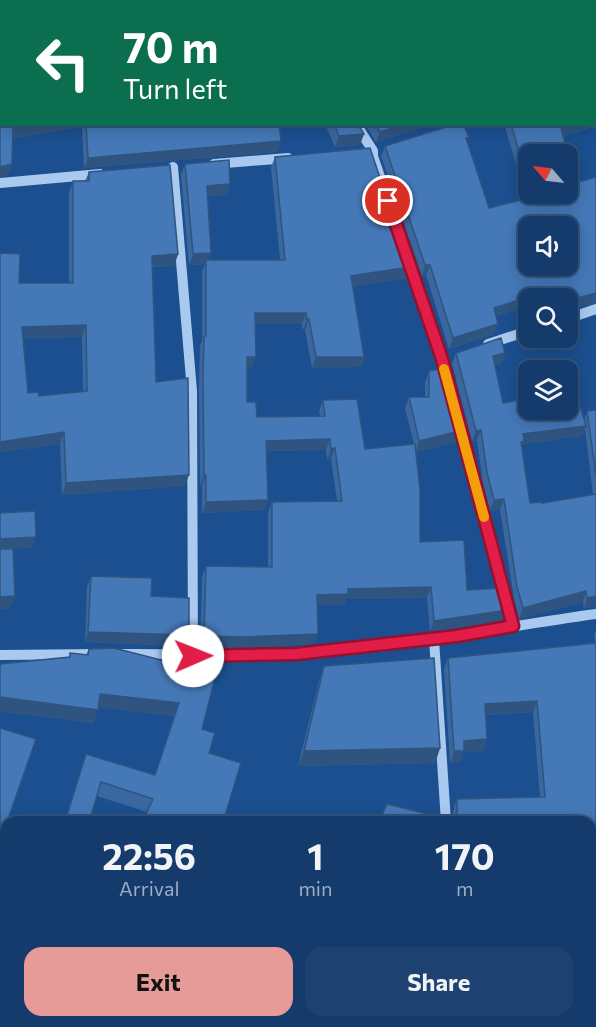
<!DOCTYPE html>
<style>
body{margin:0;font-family:Commissioner,sans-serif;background:#1d4271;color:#f1f3f6;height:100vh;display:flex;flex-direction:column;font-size:22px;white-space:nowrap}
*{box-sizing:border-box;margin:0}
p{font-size:20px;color:#9dadc1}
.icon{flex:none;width:33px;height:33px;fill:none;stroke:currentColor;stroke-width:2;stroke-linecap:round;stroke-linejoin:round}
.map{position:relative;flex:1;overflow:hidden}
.details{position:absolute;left:0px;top:816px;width:597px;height:212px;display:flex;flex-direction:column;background:#143b6b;border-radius:18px 18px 0 0;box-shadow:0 3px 15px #0003,0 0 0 2px #33557e}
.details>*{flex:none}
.guide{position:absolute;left:0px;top:0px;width:597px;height:126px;box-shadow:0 3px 15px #0003,0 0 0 2px #33557e;background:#0b6e4f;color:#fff;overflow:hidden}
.needle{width:39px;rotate:298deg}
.fabs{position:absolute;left:518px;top:144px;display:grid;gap:12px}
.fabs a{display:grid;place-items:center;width:60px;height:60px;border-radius:12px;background:#143b6b;box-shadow:0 3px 15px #0003,0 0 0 2px #33557e;font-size:30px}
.pin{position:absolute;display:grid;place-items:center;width:51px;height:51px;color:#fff;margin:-26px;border:3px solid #fff;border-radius:50%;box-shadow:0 2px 6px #0007}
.me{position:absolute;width:66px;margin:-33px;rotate:89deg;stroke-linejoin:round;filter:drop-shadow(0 0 4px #0008)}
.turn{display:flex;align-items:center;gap:21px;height:126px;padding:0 24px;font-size:27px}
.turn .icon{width:78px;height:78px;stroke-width:2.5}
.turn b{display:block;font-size:42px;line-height:51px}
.eta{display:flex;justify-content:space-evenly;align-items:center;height:102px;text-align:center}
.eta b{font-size:36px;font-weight:700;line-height:42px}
.action{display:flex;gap:12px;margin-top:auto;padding:12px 24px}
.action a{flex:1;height:69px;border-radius:18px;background:#e69b98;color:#111;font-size:24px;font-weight:700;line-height:69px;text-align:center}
.action a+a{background:#1d4271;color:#f1f3f6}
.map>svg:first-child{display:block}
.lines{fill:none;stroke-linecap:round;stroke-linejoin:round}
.minor{stroke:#a9c9ee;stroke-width:10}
.wall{fill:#3a679d;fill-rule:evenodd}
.shaded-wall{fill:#305480}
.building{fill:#4478b7;stroke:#305480;stroke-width:1.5;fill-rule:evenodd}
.route-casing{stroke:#92132f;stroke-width:15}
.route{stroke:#e11d48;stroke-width:10}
.slow{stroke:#f59e0b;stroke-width:10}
</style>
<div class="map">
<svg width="596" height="1027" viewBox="0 0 596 1027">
<rect width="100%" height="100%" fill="#1b4f8f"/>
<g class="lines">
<path class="minor" d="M356 124 373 151V156L442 359 513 625
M214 164 288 158
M173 167 192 391 193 656
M0 183 100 174
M567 319 596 309
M488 344 528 331
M434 639 446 822
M122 654C180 653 238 658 296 654 397 648 496 628 596 614
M0 655 101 654
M66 1027 69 1022
M406 1027 407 1022"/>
</g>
<path class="wall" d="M543 0H596V126L563 136 596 303 567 311V298H528V306L496 316 494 334 449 349 426 275 422 276 381 156 385 146 467 142 489 208 526 198 504 124H596V2H544ZM528 154 567 194H528Z
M2 124H279L277 152 84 168 82 127 13 138 12 164 8 175Z
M325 124H358L360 145 335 147Z
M365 124H434L376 142Z
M275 157 410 267 407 278 353 286 364 357 361 367 312 368 305 330H303L302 324H255L256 357 252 368H247V402L257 417 320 416 319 411 323 400 365 449 414 444 405 408 409 397H425V382L429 371 460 431 456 442 416 452 420 542 467 590 504 621 430 631 427 598 346 599 344 605H317L314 644 240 648 200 646 202 577 206 566 268 567V513L272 502 337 501 331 459 327 460 326 450 266 451 264 510 202 513V485L200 486 199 387 200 346 202 340V271L205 264 189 265 181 175 185 164 230 184 226 195 208 196 209 260H280L271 167Z
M89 172 178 254 174 266 153 267 156 382 185 486 62 495 60 444 0 452V253L19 283H69V193L73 181H85ZM82 337 83 392 39 396 28 393 23 338Z
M456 353H505L501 364 495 365 503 403 584 420 587 411 596 410V606L584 608 583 602 519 619 514 598 500 510 490 511 483 483 477 440 472 441 452 364ZM585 429 593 495 542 503H530L522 447 523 444 582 436Z
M91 576 189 635 185 646 85 642 87 587Z
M596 630V1027H555V1022H591V822L451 820 453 819V811L457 799 540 797 533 712 486 715 487 739 483 751 463 752 460 763H450L444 669 448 658 595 643 594 636Z
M89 649 216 674 147 812 97 796 89 822H64L86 754 155 775 174 716 98 707 93 723 0 711V664L69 657 70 653 86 655Z
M324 666 440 748 435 763 298 766 319 681Z
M0 728 6 826 0 841Z
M375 1022H404L402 1027H389Z"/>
<path class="shaded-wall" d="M524 0H534L532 2H523Z
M596 117V126L557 137 561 127 569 124H596Z
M37 124H82V127L9 139 13 128Z
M404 124H434L376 142 380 132Z
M364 134 360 145 335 147 339 136Z
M281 141 277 152 84 168 88 158Z
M12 164 8 175 0 177V167Z
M230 184 226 195 203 197 207 186Z
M211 253 207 263 206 260 205 264 189 265 193 254Z
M178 254 174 266 148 267 152 256Z
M425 265H430L426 275 422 276Z
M410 267 407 278 347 287 351 276Z
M547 291 544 298H528V306L490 318 494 308Z
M596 293V303L567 311V301Z
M255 313H306L302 324H251Z
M309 319 305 330H303L307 320Z
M498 324 494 334 449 349 453 338Z
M86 325 82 337 18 338 22 327Z
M505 353 501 364 489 366 493 356Z
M247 357H256L252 368H243Z
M316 357H364L361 367 312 368Z
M586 426 582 436 523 444 520 452 523 434Z
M481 430 477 440 472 441 476 431Z
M460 431 456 442 416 452 419 441Z
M64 432 60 444 0 452V442Z
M330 439 326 450 262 451 266 441Z
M335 448 331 459 327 460 331 449Z
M189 475 185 486 62 495 66 483Z
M204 475H206L202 485 200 486Z
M504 499 500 510 490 511 494 500Z
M268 500 264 510 202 513 206 502Z
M36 537 32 548 0 550V539Z
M431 587 427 598 346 599 344 605H313L317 595 348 589Z
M586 591 583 602 519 619 523 608Z
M15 596 10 609 0 610V597Z
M596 596V606L584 608 587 598Z
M508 610 504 621 430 631 434 621Z
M88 632 189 635 185 646 85 642Z
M318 634 314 644 240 648 200 646 204 636Z
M100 694 179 703 174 716 95 707Z
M0 697 98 710 93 723 0 711Z
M537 701 533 712 481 715 485 704Z
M487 739 483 751 463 752 460 763H450L454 751 464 741Z
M440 748 435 763 298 766 304 751Z"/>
<path class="building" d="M45 0H270V2H45Z
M275 0H393L394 2H276Z
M403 0H514L512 2H401Z
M552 0H596V117V2H552Z
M2 27V124H37L13 128 12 164 0 167V28Z
M86 124H279L281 141 88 158Z
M334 124H358L364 134 339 136Z
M375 124H404L380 132Z
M456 124H463L469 137 466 138 489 208 532 197 531 194H567V154H528V182L511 124H569L561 127 575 183 596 177V293L567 301V298H549L547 291 494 308 498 324 453 338 430 265H425L385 146ZM528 226H567V266H528Z
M370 148 410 267 351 276 364 357H316L309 319 307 320 306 313H255L256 357H247V402H256L257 417 325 416 323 400 357 399 365 449 415 444 420 490V542L464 540 467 590 502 588 508 610 434 621 431 587 348 589V594L317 595 318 634 244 637 204 636 206 566 272 567V502L342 501 335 448 331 449 330 439 266 441 268 500 206 502V475H204L203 376 204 336H206V260H285L275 157Z
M229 160 230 184 207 186 211 253 193 254 185 164Z
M170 165 178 254 152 256 156 382 188 378 189 475 66 483 64 432 0 442V253L20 254 19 283H73V181H89V172ZM86 325 87 391 39 396 38 392 28 393 22 327Z
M501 338 505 353 493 356 503 403 528 398V410H567V390L575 388 586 426 523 434 524 441 521 442 530 503 542 502V503L596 494V596L587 598 586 591 523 608 517 587 504 499 494 500 487 473 481 430 476 431 456 353Z
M443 368 460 431 419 441 409 397H429V371Z
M596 410V475L587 411Z
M35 511 36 537 0 539V513Z
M0 549H13L15 596 0 597Z
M91 576 152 578 151 596 189 598V635L88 632Z
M596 643V1027H559V1022H591V822H379L387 804 451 820 457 813V799L545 797 537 701 485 704 487 739 464 741V751H454L448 658Z
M114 648 216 674 202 729 215 733 209 753 241 763 223 822H142L153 799 101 782 89 822H65L86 754 155 775 179 703 100 694 98 710 0 697V664L70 657V653L88 655 89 649Z
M434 658 440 748 304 751 324 666Z
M0 728 36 739 7 822H6L5 828 0 827Z
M166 1022H215L223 1027H162Z
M413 1022H457L455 1027H415V1024L412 1023Z"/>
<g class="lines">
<g class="route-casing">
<path id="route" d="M193 656 296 654 457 636 513 626 442 359 388 201"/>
</g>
<use href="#route" class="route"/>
<path class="slow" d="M444 369 484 517"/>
</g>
</svg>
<div class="fabs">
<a><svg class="needle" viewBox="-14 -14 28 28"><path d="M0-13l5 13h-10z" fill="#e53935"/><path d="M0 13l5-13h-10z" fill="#9dadc1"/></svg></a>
<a><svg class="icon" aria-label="sound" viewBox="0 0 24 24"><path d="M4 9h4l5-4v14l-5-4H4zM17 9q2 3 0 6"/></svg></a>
<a><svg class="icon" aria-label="search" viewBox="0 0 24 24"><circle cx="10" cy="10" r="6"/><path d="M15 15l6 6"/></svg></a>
<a><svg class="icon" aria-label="layers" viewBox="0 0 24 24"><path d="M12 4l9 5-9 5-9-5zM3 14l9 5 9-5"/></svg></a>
</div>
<div class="pin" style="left:388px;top:201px;background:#d93025"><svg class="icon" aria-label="arrive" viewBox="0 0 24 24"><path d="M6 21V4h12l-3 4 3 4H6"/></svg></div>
<svg class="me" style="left:193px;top:656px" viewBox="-20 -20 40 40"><circle r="19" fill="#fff"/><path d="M0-13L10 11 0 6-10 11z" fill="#e11d48"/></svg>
<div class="guide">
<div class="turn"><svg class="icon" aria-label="left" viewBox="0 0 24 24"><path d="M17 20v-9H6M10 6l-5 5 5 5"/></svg><div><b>70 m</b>Turn left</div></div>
</div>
<section class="details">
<div class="eta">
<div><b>22:56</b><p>Arrival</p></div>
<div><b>1</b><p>min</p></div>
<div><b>170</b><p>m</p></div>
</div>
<div class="action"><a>Exit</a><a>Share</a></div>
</section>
</div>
